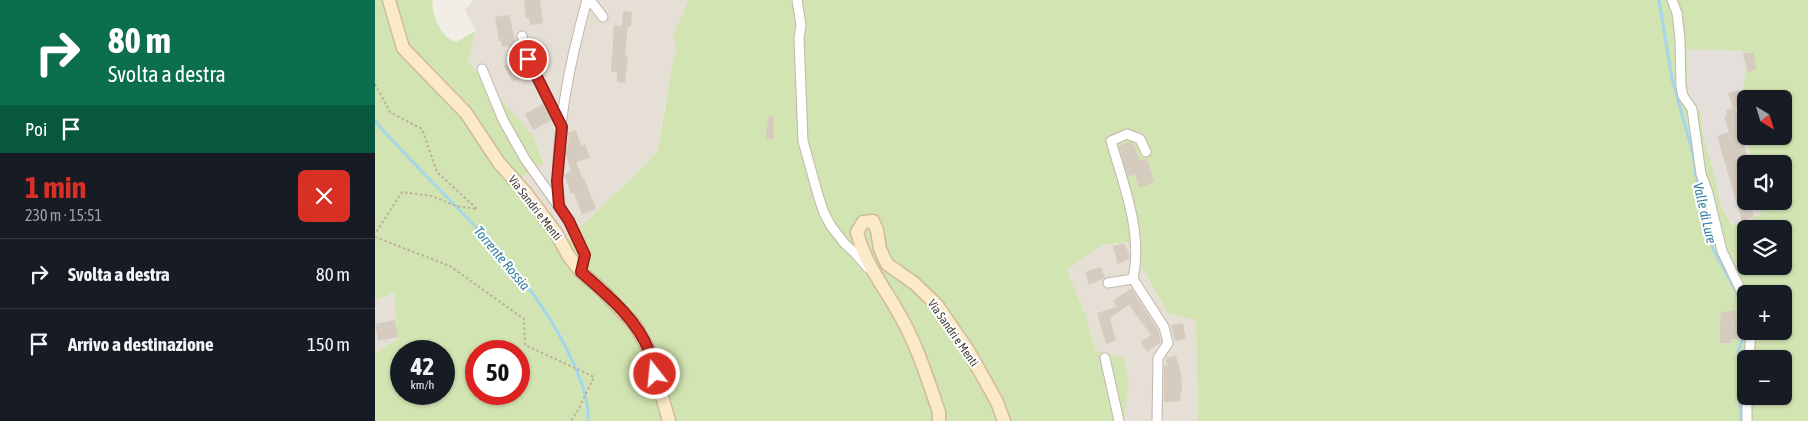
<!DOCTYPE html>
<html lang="it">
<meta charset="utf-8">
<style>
body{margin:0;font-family:"Asap Condensed",sans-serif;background:#242831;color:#f1f3f6;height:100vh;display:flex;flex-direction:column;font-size:19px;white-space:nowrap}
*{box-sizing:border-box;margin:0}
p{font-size:16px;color:#9ea1a6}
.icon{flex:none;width:28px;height:28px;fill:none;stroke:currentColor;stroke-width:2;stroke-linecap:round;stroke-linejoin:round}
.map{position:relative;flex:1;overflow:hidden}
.drawer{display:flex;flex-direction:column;background:#171b24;width:375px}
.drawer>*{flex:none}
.hud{background:#0b6e4f;color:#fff;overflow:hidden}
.needle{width:32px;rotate:142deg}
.buttons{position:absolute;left:1362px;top:90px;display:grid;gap:10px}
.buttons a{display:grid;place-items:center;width:55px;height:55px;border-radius:8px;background:#171b24;box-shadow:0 1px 4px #0004;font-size:25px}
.speed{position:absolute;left:15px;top:340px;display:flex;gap:10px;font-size:25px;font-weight:700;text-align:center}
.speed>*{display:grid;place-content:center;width:65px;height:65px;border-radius:50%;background:#171b24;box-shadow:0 1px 4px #0004;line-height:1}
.speed small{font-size:12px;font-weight:400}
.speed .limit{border:8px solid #d22;background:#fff;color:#111}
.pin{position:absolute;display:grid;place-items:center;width:42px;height:42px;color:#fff;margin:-21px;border:2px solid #fff;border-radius:50%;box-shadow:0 1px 5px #0007}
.me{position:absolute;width:55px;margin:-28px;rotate:344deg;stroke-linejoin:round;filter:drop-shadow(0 0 4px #0008)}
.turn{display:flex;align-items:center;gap:18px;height:105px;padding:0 25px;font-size:22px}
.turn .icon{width:65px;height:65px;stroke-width:2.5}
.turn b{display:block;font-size:35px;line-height:42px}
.then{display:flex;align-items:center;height:48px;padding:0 25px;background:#0003;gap:10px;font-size:19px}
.round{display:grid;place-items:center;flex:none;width:52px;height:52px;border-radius:8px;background:#242831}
.summary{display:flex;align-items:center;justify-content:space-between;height:85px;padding:0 25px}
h1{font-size:30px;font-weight:700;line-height:38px;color:#d93025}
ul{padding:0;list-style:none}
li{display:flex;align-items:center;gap:15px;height:70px;padding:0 25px;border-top:1px solid #363941}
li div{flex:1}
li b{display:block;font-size:19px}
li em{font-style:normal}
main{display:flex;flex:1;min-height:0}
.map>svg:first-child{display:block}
.residential{fill:#e6dfd5}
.industrial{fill:#e4dfdb}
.green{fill:#d2e4b1;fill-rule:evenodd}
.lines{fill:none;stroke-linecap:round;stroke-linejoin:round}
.stream{stroke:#a6d6ec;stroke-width:3}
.building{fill:#d6cbbf}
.minor-casing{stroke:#c0b7ac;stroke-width:11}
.secondary-casing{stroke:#cfbb98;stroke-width:15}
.path{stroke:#beae9b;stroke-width:2;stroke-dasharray:2.5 2.5;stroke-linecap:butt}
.minor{stroke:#fff;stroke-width:9}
.secondary{stroke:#fbe9c7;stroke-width:12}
.route-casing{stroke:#8d1f18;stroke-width:12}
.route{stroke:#d93025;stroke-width:9}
.labels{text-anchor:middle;stroke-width:4;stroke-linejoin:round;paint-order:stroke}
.street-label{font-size:12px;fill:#443d36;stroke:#fff}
.water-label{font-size:14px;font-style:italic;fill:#347ea2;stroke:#fff}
</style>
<main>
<section class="drawer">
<div class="hud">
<div class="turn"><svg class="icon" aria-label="right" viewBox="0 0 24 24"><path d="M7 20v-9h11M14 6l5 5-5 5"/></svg><div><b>80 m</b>Svolta a destra</div></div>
<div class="then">Poi<svg class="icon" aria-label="arrive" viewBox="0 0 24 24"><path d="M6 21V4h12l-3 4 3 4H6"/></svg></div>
</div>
<div class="summary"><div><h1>1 min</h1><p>230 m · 15:51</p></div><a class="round" style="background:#d93025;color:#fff"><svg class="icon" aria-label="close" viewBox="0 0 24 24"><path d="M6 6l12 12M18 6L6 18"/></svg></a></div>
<ul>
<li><svg class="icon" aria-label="right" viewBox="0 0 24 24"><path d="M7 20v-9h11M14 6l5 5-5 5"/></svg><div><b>Svolta a destra</b></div><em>80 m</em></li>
<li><svg class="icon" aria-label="arrive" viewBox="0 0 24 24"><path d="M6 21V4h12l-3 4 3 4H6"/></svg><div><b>Arrivo a destinazione</b></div><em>150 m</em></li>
</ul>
</section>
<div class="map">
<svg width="1433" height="421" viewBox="0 0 1433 421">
<rect width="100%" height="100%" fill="#f2ede6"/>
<path class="residential" d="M98 0H314L290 104 283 150 270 165 191 241 141 181 169 162 158 137 145 120 115 88 93 61 101 31 90 10Z
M754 242 793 313 821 320 823 421H749L754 384 721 351 711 316 692 270 726 245Z
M19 292 22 341 0 353V301Z"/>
<path class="industrial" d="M1312 49 1368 50 1371 73 1366 95 1365 110H1367L1378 164H1371V201H1386L1387 213 1372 222 1358 225 1346 206 1340 176 1329 139 1326 113 1314 95 1312 78Z"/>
<path class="green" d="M0 0H58C55 10 65 32 73 38 76 40 79 41 81 42L101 31 93 61 115 88 145 120 158 137 169 163 142 180 191 241 270 165 283 150 299 55 302 52 298 37 314 0H1433V421H823L821 320 793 313 753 242 726 245 692 270 711 316 721 351 749 358 754 384 749 421H0V353L22 340 19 292 0 301ZM1312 49 1368 51 1371 73 1366 95 1365 111 1367 110 1371 130V99H1409V136H1372L1378 164H1409V201H1386L1382 204 1387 213 1372 222 1357 225 1346 206 1340 176 1329 139 1326 113 1314 95 1312 78ZM1371 229H1409V266H1371ZM1371 294H1409V331H1371ZM26 351H69V394H26ZM101 351H144V394H101ZM1371 359H1409V396H1371Z"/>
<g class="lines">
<path class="stream" d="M1284 0 1297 79 1317 150 1324 194 1338 249 1361 291 1371 319 1368 336 1363 353 1366 421
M0 121C66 198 151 262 195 356 205 377 214 398 213 421"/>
</g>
<path class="building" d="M149 0H165L168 23 155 25 154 18H151Z
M248 11 257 12 256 27 247 26Z
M134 15 141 44 127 47 126 41H124L120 17Z
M239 25 253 26 250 55 253 56 250 83 242 82V72H236Z
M134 45H143L147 61 156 78 150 81 147 77 138 82 129 66 138 61Z
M1368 53H1379L1381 70 1373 72Z
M1364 90 1368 104 1360 108 1371 144H1369L1373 159H1371V201H1399V203L1377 210 1379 217 1367 221 1342 136 1354 132 1349 116 1352 115 1351 110 1358 108 1353 93Z
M166 100 177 120 158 130 150 114 168 104Z
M394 115 398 116 399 139H390Z
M201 130 206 146 210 144 215 158 201 162 208 179 209 178 221 209 207 215 199 193 196 194 189 174 196 171 190 152V147L193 146 192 141H194L192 133Z
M755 142 758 143 765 160 772 159 779 182 764 188 760 174 753 177 744 146Z
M749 243 754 253V259L743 264 738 246Z
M726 267 730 278 714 285 710 272Z
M756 288 783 330 786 342 772 352 766 342 776 335 754 305 735 318 741 340 731 344 722 313 742 307 738 301Z
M1360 310 1363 327 1366 326 1364 339H1356V343H1345V321H1346L1345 313Z
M20 320 23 337 3 341 0 324Z
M808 323 811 339 800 341 796 325Z
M801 356 806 374 807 387 805 401 789 402V366H792L791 358Z"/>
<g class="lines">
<g class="minor-casing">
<path id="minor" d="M215 0 228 17
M422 0 426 25 424 38 428 141 443 195 449 213 456 226 470 244 480 253 493 268
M1297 0 1302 13 1305 39 1306 87 1308 96 1317 109 1326 174 1333 193 1347 251 1371 301
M147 36 153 59 187 127
M107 69 128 120 150 159 194 221 210 255 206 272
M183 206C179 140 194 64 212 0
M758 279C768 233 749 186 736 141L752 134 765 139 771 152
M733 283 758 279 789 327 793 343 783 358 782 421
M730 358 744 421
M1374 359 1376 331
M1372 396V421"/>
</g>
<g class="secondary-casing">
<path id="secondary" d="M14 0 28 48 91 113 124 163 151 193 181 233 193 255 206 272 227 290 260 325 274 350 294 421
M564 421V412C553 381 544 350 528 321 513 292 490 265 482 232L488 222 498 221 502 230 505 249 512 264 539 283 562 305 594 352 622 402 629 421"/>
</g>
<path class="path" d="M0 84 15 112 47 129 62 172 102 209 81 206 57 196 27 192 0 234
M0 237 75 266 149 319 150 345 219 377 203 410 196 421"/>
<use href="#minor" class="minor"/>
<use href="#secondary" class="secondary"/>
</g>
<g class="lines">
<g class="route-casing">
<path id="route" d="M153 59 187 127 182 181 184 206 194 221 210 255 206 272C231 294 262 319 274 351 277 359 278 367 280 374"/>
</g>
<use href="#route" class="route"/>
</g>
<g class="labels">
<g class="street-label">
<text transform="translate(160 208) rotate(52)" y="4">Via Sandri e Menti</text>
<text transform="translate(578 333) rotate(55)" y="4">Via Sandri e Menti</text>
</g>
<g class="water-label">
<text transform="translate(1330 213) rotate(77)" y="5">Valle di Lure</text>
<text transform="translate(127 258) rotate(50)" y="5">Torrente Rossia</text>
</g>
</g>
</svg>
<div class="buttons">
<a><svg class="needle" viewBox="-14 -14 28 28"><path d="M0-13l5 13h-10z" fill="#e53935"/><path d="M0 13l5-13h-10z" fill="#9ea1a6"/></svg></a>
<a><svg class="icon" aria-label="sound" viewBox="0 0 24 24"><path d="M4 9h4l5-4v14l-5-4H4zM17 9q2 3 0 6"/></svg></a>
<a><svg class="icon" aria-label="layers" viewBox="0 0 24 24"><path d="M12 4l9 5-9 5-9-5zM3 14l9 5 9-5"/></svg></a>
<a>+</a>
<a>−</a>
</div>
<div class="speed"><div>42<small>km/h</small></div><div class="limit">50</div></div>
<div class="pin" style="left:153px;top:59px;background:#d93025"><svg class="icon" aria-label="arrive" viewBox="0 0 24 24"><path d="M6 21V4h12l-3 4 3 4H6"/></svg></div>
<svg class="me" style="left:280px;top:374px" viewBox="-20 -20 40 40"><circle r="17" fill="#d93025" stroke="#fff" stroke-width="3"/><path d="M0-11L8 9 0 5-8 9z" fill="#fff"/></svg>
</div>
</main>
